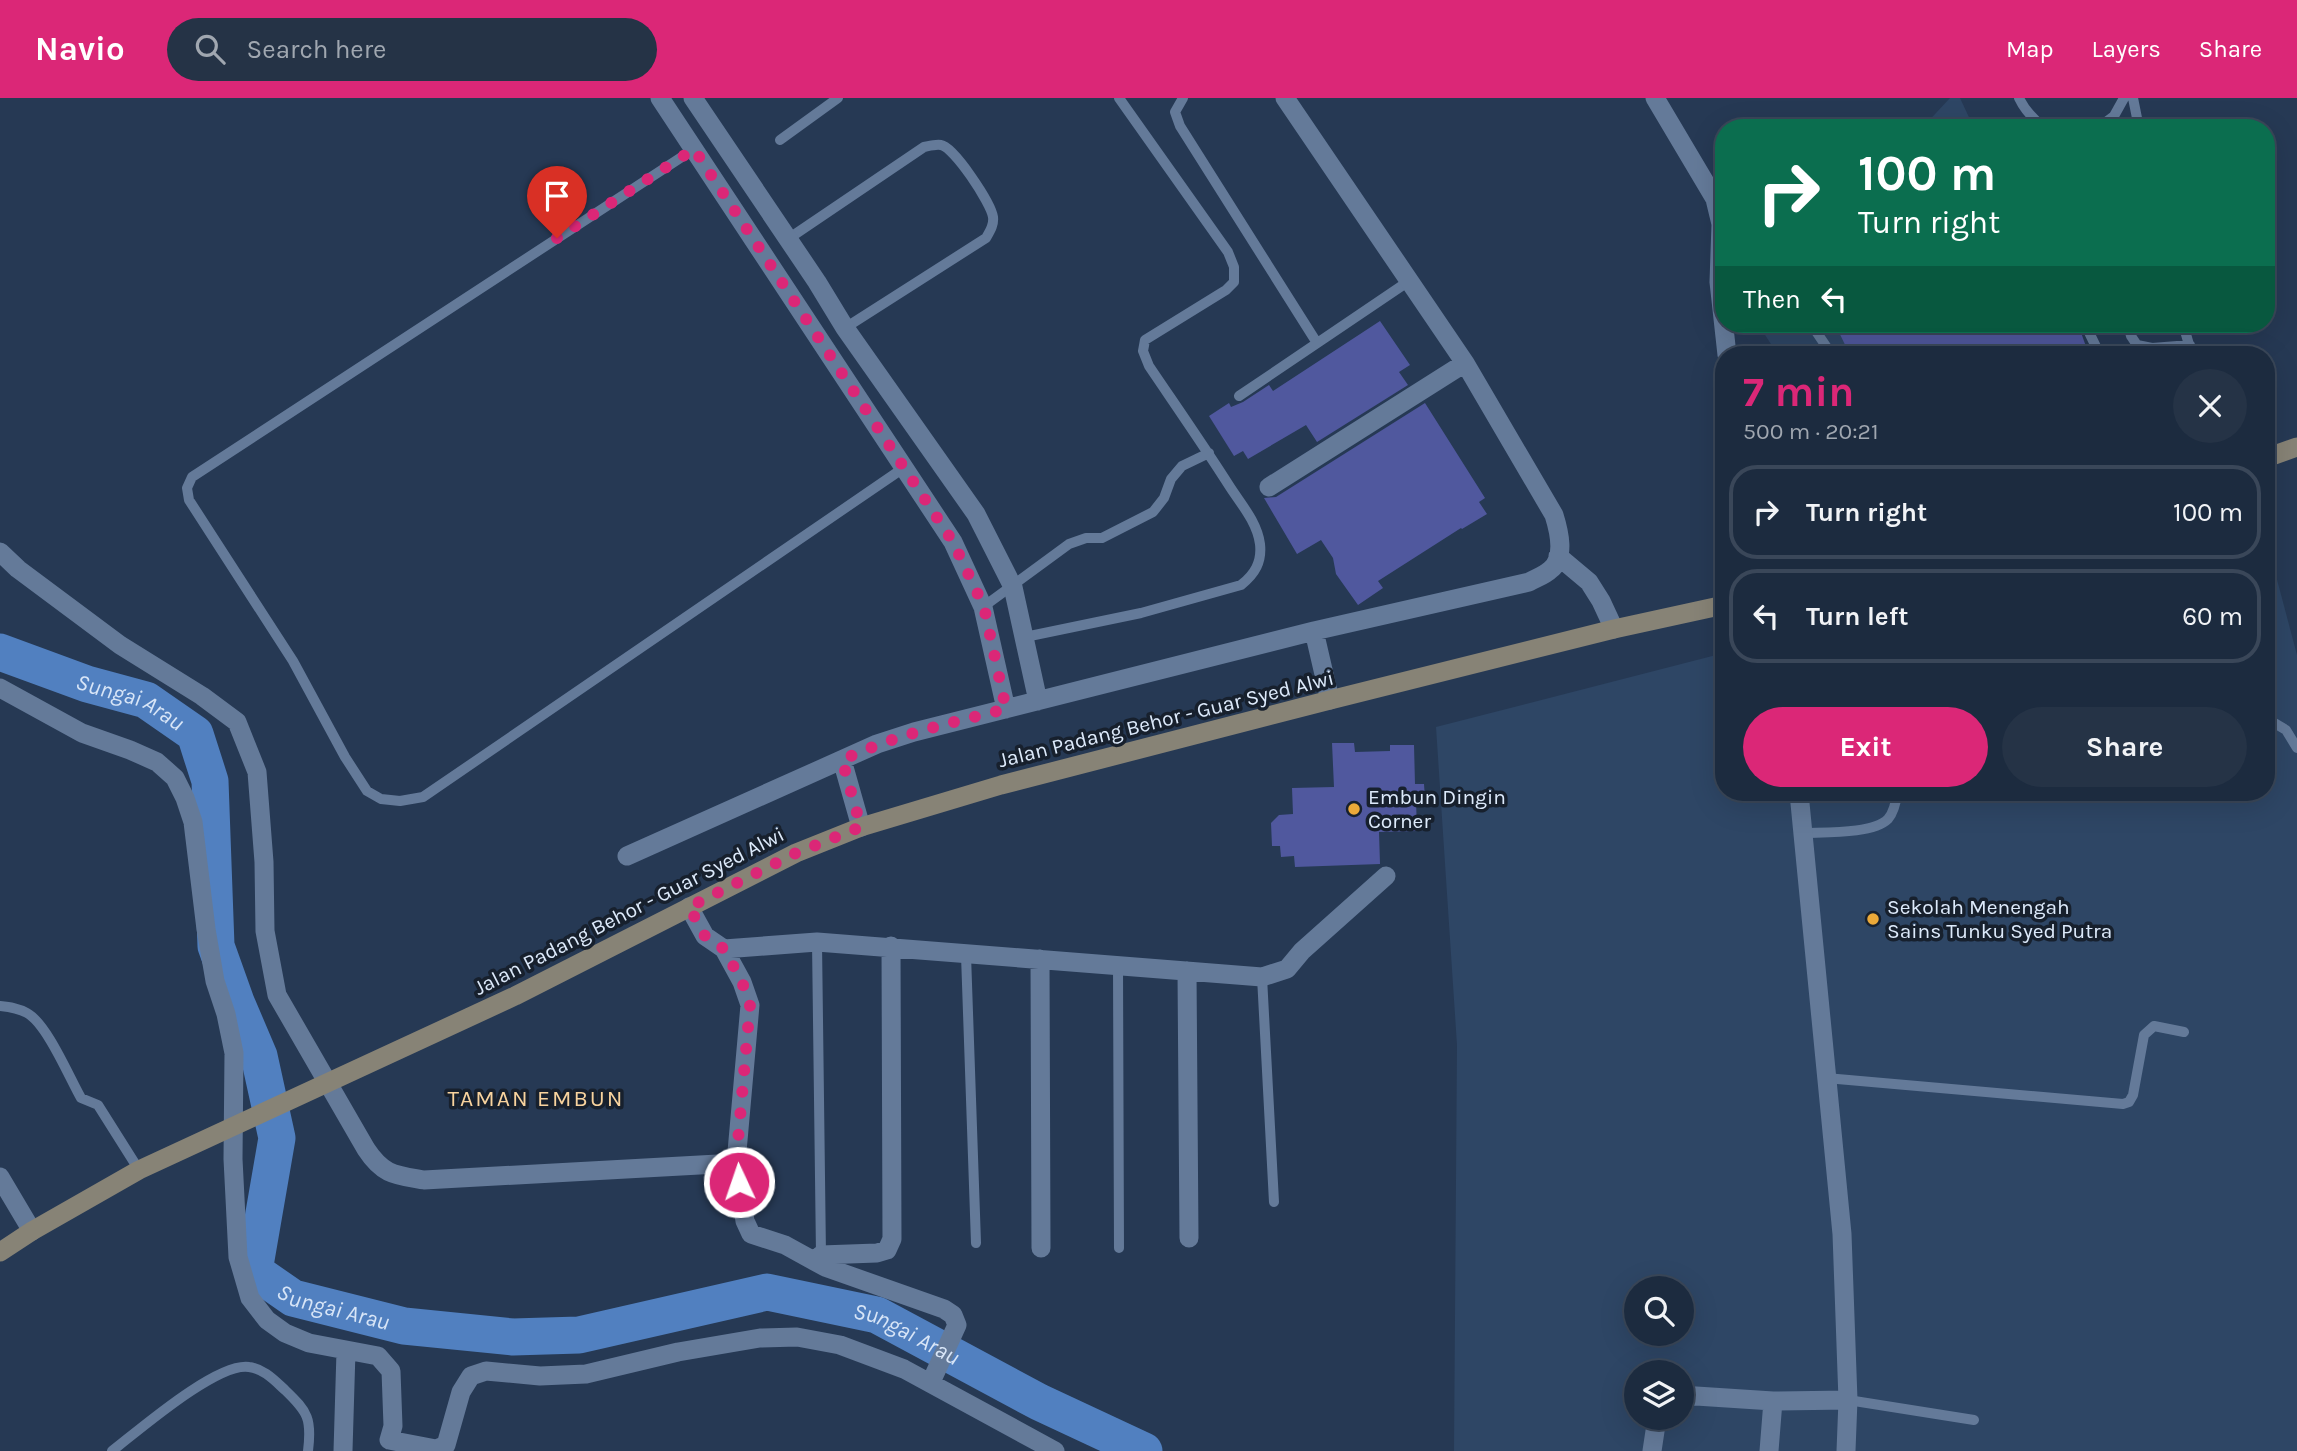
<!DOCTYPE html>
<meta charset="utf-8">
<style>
body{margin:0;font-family:Karla,sans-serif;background:#253346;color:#f1f3f6;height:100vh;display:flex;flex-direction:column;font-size:26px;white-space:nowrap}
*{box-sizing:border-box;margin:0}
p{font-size:23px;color:#a0a7b0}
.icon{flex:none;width:38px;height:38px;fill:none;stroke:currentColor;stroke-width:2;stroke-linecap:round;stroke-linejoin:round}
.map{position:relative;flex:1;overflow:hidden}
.sheet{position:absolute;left:1715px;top:248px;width:560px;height:455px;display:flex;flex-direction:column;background:#1c2b3f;border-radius:28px;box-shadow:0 7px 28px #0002,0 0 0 2px #3a4759}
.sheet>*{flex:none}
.banner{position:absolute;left:1715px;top:21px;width:560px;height:214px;border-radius:28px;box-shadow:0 7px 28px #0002,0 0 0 2px #3a4759;background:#0b6e4f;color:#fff;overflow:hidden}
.controls{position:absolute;left:1624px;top:1178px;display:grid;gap:14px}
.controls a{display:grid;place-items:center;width:70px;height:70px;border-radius:50%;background:#1c2b3f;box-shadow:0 7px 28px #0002,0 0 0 2px #3a4759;font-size:35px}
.pin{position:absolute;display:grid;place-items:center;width:60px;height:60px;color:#fff;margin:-72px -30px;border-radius:50% 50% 50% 0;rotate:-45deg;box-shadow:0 0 7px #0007}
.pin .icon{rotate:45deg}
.me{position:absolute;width:77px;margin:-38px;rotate:357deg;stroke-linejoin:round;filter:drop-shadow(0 0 5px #0008)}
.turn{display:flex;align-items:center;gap:24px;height:147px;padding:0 28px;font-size:32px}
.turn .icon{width:91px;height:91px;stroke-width:2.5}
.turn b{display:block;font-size:49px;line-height:60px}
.then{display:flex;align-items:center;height:66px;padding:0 28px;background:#0003;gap:14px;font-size:26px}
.round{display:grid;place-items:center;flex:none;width:74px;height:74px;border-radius:37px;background:#253346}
.headline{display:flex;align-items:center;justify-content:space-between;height:119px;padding:0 28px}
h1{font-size:42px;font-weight:700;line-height:52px;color:#db2777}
.button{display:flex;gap:14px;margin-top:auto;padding:14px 28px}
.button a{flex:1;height:80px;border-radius:42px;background:#db2777;color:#fff;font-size:28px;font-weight:700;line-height:80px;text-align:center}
.button a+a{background:#253346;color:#f1f3f6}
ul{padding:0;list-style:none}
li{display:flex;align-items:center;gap:21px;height:94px;margin:0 14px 10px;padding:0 14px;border:4px solid #3a4759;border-radius:28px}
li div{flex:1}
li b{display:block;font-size:26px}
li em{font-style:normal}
header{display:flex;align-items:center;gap:42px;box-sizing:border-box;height:98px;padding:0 35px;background:#db2777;color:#fff}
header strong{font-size:33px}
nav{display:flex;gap:38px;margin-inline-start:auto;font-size:24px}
.search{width:490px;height:63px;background:#253346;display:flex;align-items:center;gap:18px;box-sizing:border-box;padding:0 24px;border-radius:38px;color:#a0a7b0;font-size:26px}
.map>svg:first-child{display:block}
.built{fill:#2e4665;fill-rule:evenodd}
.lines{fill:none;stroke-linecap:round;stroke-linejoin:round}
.river{stroke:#5180c0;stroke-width:37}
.building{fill:#50589e}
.service{stroke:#647a99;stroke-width:10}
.minor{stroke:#647a99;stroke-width:19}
.secondary{stroke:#878376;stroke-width:19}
.route{stroke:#db2777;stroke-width:12;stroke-dasharray:0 21.6}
.poi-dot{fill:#eba939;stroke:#17202d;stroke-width:2.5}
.labels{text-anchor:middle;stroke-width:7;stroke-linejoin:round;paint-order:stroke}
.street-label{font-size:21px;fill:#ddeafb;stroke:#17202d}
.poi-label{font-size:21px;fill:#ddeafb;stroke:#17202d;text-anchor:start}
.water-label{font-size:23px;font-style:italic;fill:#d8e5f7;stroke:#17202d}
.neighbourhood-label{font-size:23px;letter-spacing:2px;fill:#f8d39e;stroke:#17202d}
</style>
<header>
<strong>Navio</strong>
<div class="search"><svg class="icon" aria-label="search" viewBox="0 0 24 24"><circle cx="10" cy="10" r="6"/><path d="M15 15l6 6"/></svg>Search here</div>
<nav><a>Map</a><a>Layers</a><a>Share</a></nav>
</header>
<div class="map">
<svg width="2297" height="1353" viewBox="0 0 2297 1353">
<rect width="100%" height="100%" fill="#263954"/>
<path class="built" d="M1950 0H1960L1974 30H1922Z
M1758 226H2067L2083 257H1778Z
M2266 440 2297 557V1353H1454L1457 947 1436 629 1724 555V695H2266ZM1636 1190H1682V1236H1636ZM1636 1274H1682V1320H1636Z"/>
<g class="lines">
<path class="river" id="s1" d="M0 554 87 586 146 602 195 636 210 683 216 848 236 904 259 958 277 1040 254 1173 293 1200 404 1228 513 1239 579 1237 767 1194 877 1217 1039 1304 1144 1353"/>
</g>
<path class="building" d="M1380 223 1410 267 1399 274 1408 287 1317 344 1306 327 1248 361 1243 353 1234 358 1209 318 1229 305 1231 309 1243 304 1269 287 1273 293Z
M1835 226H2078L2089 257H1977L1976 246 1931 257H1850Z
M1425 305 1485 400 1479 404 1487 416 1462 431 1461 430 1378 483 1383 490 1358 507 1336 476 1333 460 1321 442 1297 456 1264 400 1276 399Z
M1332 645H1354L1355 654 1390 653V647H1414L1415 686H1424L1425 701 1416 702 1417 733 1379 734 1380 766 1295 769 1294 758 1281 759 1280 748H1272L1271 725 1279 717 1293 716 1292 690 1334 689Z"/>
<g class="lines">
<path class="service" d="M1183 0 1175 14 1180 28 1317 245
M2019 0C2025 13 2034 22 2045 30
M2133 0 2139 30
M2098 30 2114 18 2124 0
M780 42 838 0
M694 51 192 379 187 390 189 402 293 563 345 659 367 693 381 701 400 703 423 699 905 369
M788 141 924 49C929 48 936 46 941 47 954 49 991 105 993 119 994 127 990 133 986 140L845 230
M1811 226 1832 257
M2085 226 2100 257
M2128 226 2131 238 2137 247 2152 250 2190 247
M2183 226 2192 257
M1239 298 1409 183
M983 509 1069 446 1086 440H1102L1153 414 1164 400 1171 381 1182 368 1209 355
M1025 539 1141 515 1241 487C1255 476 1262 464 1260 446 1257 424 1241 406 1230 389 1204 348 1176 308 1149 268L1143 253 1145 242 1226 192 1234 184V169L1228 154 1119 0
M2266 620 2286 632 2297 650
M1804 735C1825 734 1873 736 1888 721 1894 714 1896 704 1897 695
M817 844 821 1157
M966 857 976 1145
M1118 868 1119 1150
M1262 879 1274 1104
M0 908C10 909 18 910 27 915 47 926 69 979 81 1000L98 1007 139 1072
M1826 980 2123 1006 2129 1004 2133 997 2144 937 2154 928 2184 934
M1848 1302 1974 1322
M112 1353C138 1333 217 1264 249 1269 264 1271 274 1282 285 1292 308 1314 312 1321 308 1353"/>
<path class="minor" d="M660 0 953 444 983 509 1006 611
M693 0 817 184 845 230 976 416 1013 489 1038 603
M1655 0 1715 101 1721 126 1719 184 1727 257
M1269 389 1465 265
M0 454 18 471 120 547 202 598 237 624 257 674 264 764 265 833 277 897 366 1051C383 1077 395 1077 424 1082L736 1065
M1558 458 1589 484 1601 503 1614 531
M1314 533 1330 602
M0 590 82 635 130 652 157 664 175 680 185 700 193 724 206 831 215 883 226 916 234 955 233 1061 238 1159 250 1200 267 1222 285 1235 309 1245 378 1258 391 1273 393 1328 389 1342 436 1351 446 1347 461 1294 471 1278 486 1273 540 1278 586 1276 678 1254 760 1240 797 1239 840 1247 904 1271 1055 1353
M842 662 861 729
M1799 695 1842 1136 1848 1302 1846 1353
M627 758 877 646 914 634 1314 533 1529 484C1536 480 1545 477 1550 472 1566 460 1559 433 1554 417L1465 265 1285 0
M689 809 705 838 724 851 742 884 750 907 736 1065 745 1123 751 1136 785 1147 825 1169 944 1211 953 1217 957 1227 931 1284
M724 851 817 844 1262 879 1287 871 1302 853 1386 778
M1040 861 1041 1150
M1187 873 1189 1140
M0 1079 32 1133
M815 1162 821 1157 877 1155 887 1152 892 1141 891 848
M1682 1299 1696 1298 1773 1303 1848 1302
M343 1353 346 1253
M1652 1353 1657 1320
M1769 1353 1773 1303"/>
<path class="secondary" d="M2266 360 2297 349
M0 1154 32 1133 139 1072 515 898 796 755 861 729 1001 687 1330 602 1614 531 1724 507"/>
</g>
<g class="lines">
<path class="route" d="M557 140 694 51 953 444 984 509 1006 611C950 625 895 637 842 662L861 729 796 755 689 809 705 838 724 851 742 884 750 907 736 1065 739 1084"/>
</g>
<g class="poi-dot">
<circle cx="1354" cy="711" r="7"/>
<circle cx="1873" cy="821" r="7"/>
</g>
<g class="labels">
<g class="street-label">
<text transform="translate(1166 621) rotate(-14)" y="7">Jalan Padang Behor - Guar Syed Alwi</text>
<text transform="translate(629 813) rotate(-27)" y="7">Jalan Padang Behor - Guar Syed Alwi</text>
</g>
<g class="poi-label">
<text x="1368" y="706">Embun Dingin<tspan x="1368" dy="24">Corner</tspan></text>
<text x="1887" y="816">Sekolah Menengah<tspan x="1887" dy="24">Sains Tunku Syed Putra</tspan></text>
</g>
<g class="water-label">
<text dy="8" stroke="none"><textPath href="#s1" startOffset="140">Sungai Arau</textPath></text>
<text dy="8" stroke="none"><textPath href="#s1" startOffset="854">Sungai Arau</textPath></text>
<text dy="8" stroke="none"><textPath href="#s1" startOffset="1442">Sungai Arau</textPath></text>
</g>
<g class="neighbourhood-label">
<text x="536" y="1008">TAMAN EMBUN</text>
</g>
</g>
</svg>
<div class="controls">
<a><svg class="icon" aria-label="search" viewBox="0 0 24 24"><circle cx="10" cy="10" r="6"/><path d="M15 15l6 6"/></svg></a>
<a><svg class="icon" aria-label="layers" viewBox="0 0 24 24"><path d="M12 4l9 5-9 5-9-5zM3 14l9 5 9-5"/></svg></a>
</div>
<div class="pin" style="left:557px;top:140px;background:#d93025"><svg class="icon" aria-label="arrive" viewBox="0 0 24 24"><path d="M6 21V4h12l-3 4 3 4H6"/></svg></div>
<svg class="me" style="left:739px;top:1084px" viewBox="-20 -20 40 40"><circle r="17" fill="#db2777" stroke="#fff" stroke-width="3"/><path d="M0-11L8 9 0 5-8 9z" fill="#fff"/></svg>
<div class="banner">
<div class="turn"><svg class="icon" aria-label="right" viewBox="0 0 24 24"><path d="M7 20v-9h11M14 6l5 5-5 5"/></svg><div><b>100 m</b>Turn right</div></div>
<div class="then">Then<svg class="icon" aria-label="left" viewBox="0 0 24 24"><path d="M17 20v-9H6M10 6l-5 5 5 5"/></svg></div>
</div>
<section class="sheet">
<div class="headline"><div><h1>7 min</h1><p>500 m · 20:21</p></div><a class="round"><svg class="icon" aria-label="close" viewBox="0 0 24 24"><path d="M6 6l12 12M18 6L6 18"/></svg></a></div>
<ul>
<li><svg class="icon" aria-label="right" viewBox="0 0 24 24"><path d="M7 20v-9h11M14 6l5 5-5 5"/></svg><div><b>Turn right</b></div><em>100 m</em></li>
<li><svg class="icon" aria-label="left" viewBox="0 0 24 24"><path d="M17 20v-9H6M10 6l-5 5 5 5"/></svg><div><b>Turn left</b></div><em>60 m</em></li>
</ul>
<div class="button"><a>Exit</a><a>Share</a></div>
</section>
</div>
